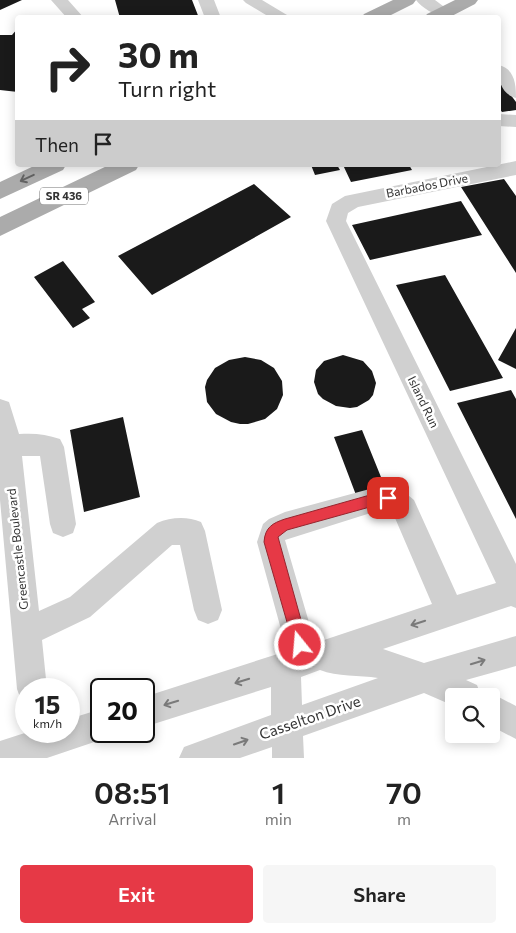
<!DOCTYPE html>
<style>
body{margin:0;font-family:Commissioner,sans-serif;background:#f6f6f6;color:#222;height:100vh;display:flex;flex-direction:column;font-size:19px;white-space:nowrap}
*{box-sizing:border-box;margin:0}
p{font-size:16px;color:#767676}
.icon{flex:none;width:28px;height:28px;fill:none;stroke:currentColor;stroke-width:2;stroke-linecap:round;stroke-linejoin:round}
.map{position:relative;height:758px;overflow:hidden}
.details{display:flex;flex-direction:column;background:#fff;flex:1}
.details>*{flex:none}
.guide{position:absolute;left:15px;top:15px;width:486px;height:152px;border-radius:5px;box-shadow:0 2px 12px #0003;background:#fff;color:#222;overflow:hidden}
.buttons{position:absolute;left:445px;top:688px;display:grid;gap:10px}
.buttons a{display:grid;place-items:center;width:55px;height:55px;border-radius:5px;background:#fff;box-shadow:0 2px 12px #0003;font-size:25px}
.speed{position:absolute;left:15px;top:678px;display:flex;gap:10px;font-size:25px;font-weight:700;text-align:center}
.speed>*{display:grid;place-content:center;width:65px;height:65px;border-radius:50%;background:#fff;box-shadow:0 2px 12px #0003;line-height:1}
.speed small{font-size:12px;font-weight:400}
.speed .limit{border:2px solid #111;border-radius:8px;background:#fff;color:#111}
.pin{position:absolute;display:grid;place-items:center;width:42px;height:42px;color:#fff;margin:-21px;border-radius:10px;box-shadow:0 2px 8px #0006}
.me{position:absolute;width:55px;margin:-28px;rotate:343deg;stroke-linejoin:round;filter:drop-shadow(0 0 4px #0008)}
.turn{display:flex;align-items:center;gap:18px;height:105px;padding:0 20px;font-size:22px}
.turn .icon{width:65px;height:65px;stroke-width:2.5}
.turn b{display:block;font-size:35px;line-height:42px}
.then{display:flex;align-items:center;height:48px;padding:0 20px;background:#0003;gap:10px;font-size:19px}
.eta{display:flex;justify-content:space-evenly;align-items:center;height:85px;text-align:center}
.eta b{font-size:30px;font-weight:600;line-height:35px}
.primary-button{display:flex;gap:10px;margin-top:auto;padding:10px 20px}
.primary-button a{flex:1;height:58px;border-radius:5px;background:#e63946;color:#fff;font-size:20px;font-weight:600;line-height:58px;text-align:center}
.primary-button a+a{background:#f6f6f6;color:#222}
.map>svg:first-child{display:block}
.building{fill:#1a1a1a}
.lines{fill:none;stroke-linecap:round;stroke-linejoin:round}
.minor{fill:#d0d0d0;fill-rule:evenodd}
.major{fill:#ababab;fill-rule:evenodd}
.oneway{stroke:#636363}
.oneway2{stroke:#7a7a7a}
.route{fill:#e63946;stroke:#96252e}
.labels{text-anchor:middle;stroke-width:5;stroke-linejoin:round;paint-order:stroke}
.shield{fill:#fff;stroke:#707070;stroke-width:1}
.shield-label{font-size:11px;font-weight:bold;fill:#333}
.street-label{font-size:12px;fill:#333;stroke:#fff}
.near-street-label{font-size:15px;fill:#333;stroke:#fff}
</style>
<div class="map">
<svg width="516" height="758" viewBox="0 0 516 758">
<rect width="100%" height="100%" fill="#fff"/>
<path class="building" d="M0 0H22L0 10Z
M115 0H192L199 18H120Z
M18 28V92L0 90V35H12Z
M499 79 516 102V110L502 112 499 108Z
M311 165H337L340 170 315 175Z
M343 165H409L412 170 351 182Z
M504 179 516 196V273L461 187Z
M254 184 291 217 152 295 118 256Z
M461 201 482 235 370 260 352 225Z
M63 261 95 302 82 309 90 318 73 328 34 277Z
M445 275 503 378 450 391 396 285Z
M516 328V369L498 360Z
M343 355 363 361 372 371 376 383 373 395 369 400 357 407 350 408 336 406 323 399 318 394 314 382 316 370 324 361Z
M245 357 261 360 274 368 282 381 283 395 277 409 265 419 248 424H240L231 422 216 414 207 402 205 387 207 380 215 368 229 360Z
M511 390 516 399V519L457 403Z
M123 417 140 497 84 512 70 430Z
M362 430 385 487 356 495 334 437Z"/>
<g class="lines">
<path class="minor" d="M51 0H68L84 18H67Z
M198 0H214L221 18H205Z
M243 0H262L292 18H271L246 3Z
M416 0H435L451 12 449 15C438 18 423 9 416 0Z
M499 65C515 69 516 85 516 98 500 94 498 78 499 65Z
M499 114 516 115V127L499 126Z
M516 161V175L358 207 348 213 346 221 516 564V608L511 606 383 649 424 663 516 636V666L466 680 477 685 481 696H454V706L424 693 303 736 304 758H272V747L240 758H179L184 747 271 715V687L144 727V697L287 651 257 542 263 524 269 519 285 512 377 487C391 486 404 491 414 500L457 595 496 583 326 221 332 204 345 196ZM377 511 388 512 395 518 432 604 315 643 285 540ZM320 670C337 677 360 675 378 678L302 705 301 677Z
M0 399 9 402 19 434C34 433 46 434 60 439L64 447 76 524 73 533 63 537 53 533 50 524 40 456H22L39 611 70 597 157 523C171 517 187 516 201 522L205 531 222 610 218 620 208 624 198 620 194 610 180 545H172L90 617 42 640 47 689H26V702L21 700 17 689 0 500Z
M491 693 516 706V739L491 726V696H484Z
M101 709V731H114L112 736 47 758H0V741L31 731H69V719Z"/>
<path class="major" d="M393 0H416L413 4 385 18H361L364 14Z
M455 0H478L475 4 448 18H424L427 14Z
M36 165H66L63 170 0 199V182Z
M109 165H139L136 170 0 236V217Z"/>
</g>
<defs><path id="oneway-shaft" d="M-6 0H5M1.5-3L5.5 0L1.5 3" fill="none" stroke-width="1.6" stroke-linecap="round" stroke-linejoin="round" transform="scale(1.25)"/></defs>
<use class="oneway" href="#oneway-shaft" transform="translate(27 178) rotate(155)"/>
<g class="oneway2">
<use href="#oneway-shaft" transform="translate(418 623) rotate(162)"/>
<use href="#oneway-shaft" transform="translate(478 662) rotate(-17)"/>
<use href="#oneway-shaft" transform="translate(242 681) rotate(163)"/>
<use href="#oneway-shaft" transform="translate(171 703) rotate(163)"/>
<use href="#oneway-shaft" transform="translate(241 742) rotate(-19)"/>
</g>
<path class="route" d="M388 492 392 494 394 498 392 502 377 505 287 530 278 537 308 645 306 650 300 652 295 650 264 542C265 527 273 523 285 519L377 493Z"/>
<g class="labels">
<rect class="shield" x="40" y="187.5" width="48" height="17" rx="4"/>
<g class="shield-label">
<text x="64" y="200">SR 436</text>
</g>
<g class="street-label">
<text transform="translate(427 186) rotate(-11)" y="4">Barbados Drive</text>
<text transform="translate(423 402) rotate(64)" y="4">Island Run</text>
<text transform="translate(18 549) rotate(-96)" y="4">Greencastle Boulevard</text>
</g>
<g class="near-street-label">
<text transform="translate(310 718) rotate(-19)" y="5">Casselton Drive</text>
</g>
</g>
</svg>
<div class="buttons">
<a><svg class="icon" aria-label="search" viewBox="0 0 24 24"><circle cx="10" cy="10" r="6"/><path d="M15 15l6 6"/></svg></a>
</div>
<div class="speed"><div>15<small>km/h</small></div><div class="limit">20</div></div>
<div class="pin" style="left:388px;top:498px;background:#d93025"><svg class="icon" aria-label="arrive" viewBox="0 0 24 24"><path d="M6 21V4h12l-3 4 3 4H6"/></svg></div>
<svg class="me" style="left:300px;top:645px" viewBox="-20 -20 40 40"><circle r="17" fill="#e63946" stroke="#fff" stroke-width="3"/><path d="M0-11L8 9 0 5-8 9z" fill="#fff"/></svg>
<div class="guide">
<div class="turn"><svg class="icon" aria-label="right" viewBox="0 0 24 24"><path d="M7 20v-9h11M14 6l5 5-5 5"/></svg><div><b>30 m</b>Turn right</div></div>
<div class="then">Then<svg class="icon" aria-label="arrive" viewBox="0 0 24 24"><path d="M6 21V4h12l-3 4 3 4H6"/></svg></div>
</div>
</div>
<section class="details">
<div class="eta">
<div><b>08:51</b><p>Arrival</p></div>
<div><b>1</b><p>min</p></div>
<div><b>70</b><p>m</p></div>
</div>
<div class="primary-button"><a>Exit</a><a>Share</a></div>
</section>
